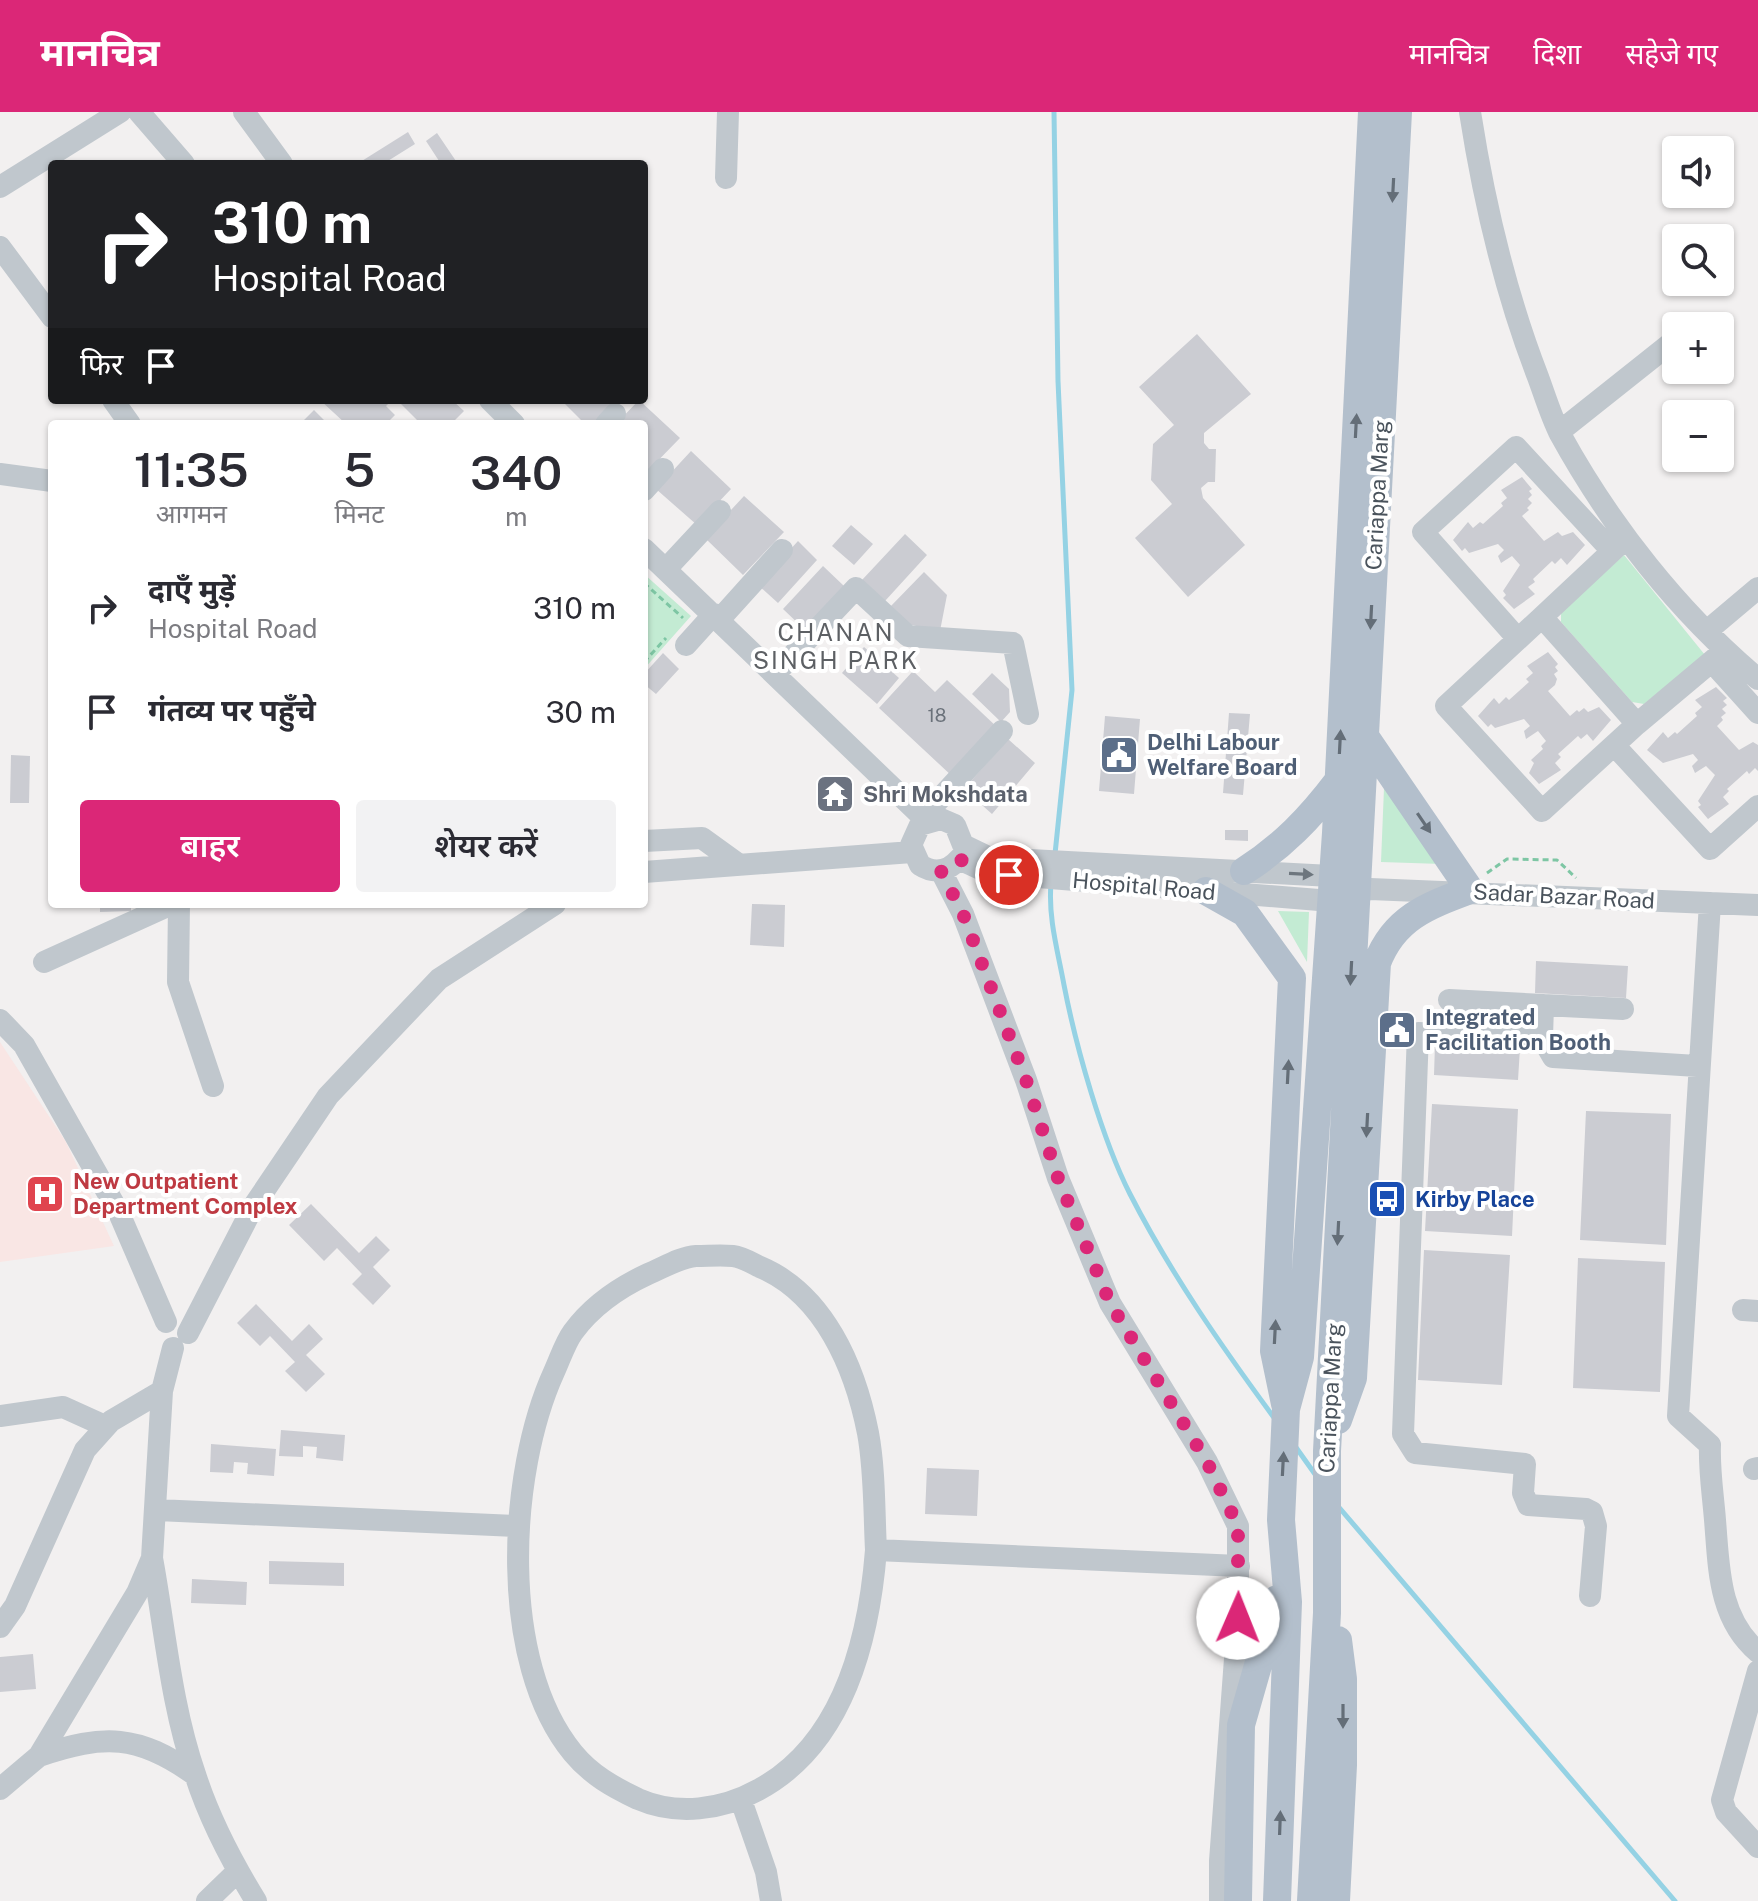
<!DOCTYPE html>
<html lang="hi">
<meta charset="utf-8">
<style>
body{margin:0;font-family:"Public Sans","Noto Sans Devanagari",sans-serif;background:#f2f2f3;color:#2b2b33;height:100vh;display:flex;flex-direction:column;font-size:30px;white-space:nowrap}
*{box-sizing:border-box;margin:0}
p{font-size:26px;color:#7c7c81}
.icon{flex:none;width:44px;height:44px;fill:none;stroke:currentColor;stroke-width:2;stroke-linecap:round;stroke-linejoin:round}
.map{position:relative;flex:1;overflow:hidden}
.drawer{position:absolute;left:48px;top:308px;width:600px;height:488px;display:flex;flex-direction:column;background:#fff;border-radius:8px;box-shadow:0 2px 6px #0004}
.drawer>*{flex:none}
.hud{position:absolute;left:48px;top:48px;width:600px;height:244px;border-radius:8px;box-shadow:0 2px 6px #0004;background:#202124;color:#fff;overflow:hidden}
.fabs{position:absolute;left:1662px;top:24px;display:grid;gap:16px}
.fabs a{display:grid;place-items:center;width:72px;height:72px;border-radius:8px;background:#fff;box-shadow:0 2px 6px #0004;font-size:40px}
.pin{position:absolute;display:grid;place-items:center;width:68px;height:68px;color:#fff;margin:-34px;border:4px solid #fff;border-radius:50%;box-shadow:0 2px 8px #0007}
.me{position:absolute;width:88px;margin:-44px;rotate:1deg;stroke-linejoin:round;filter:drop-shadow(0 0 6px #0008)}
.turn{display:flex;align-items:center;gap:28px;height:168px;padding:0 32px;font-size:36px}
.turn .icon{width:104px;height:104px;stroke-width:2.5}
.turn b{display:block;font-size:56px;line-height:68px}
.then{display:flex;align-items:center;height:76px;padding:0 32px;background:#0003;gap:16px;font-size:30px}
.eta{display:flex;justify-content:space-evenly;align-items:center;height:136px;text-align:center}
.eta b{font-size:48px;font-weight:600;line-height:56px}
.action{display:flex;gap:16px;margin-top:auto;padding:16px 32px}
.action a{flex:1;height:92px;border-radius:8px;background:#db2777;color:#fff;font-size:32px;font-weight:600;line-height:92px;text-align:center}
.action a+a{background:#f2f2f3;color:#2b2b33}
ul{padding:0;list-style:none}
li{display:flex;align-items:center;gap:24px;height:104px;padding:0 32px}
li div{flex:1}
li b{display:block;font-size:30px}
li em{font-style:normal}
header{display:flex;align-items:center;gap:48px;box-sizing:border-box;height:112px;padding:0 40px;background:#db2777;color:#fff}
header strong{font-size:38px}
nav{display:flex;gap:44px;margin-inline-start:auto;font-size:28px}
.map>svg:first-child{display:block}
.medical{fill:#f9e6e4}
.green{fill:#c3ebd3}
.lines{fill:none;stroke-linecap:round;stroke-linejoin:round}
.stream{stroke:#95d2e4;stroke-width:5}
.building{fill:#cbccd2}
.path{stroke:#7ec6a4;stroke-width:3;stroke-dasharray:6 4;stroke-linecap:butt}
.minor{stroke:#c0c7cd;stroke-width:22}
.major{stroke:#b3bfcc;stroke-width:28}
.oneway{fill:#646e78}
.oneway2{fill:#6d767e}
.route{stroke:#db2777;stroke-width:14;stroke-dasharray:0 25.2}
.labels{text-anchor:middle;stroke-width:8;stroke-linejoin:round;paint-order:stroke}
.number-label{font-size:18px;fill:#6a717a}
.street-label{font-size:22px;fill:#4a535c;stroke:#fff}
.service-label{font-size:22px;font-weight:bold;fill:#4e5e75;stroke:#fff;text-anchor:start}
.worship-label{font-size:22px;font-weight:bold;fill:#5b616d;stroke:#fff;text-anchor:start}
.health-label{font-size:22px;font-weight:bold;fill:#be3a42;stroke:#fff;text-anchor:start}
.transit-label{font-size:22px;font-weight:bold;fill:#164399;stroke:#fff;text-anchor:start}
.neighbourhood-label{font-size:24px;letter-spacing:2px;fill:#5d6064;stroke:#fff}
</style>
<header>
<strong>मानचित्र</strong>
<nav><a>मानचित्र</a><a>दिशा</a><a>सहेजे गए</a></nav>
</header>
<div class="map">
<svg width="1758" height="1789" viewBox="0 0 1758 1789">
<rect width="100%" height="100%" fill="#f2f0f0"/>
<path class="medical" d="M0 930 66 1030 114 1134 0 1150Z"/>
<path class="green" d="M1624 443 1705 543 1644 592 1632 590 1561 510V499Z
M644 462 691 504 644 557Z
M1384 676 1442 752 1381 750Z
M1278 799 1309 800 1307 850Z"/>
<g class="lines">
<path class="stream" d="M1054 0 1058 269 1072 578 1055 742
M1051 772C1048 806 1058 840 1064 873 1076 935 1102 1027 1130 1082 1171 1162 1222 1235 1275 1307
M1295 1334 1317 1365
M1337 1393 1675 1789"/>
</g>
<path class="building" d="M408 20 415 32 383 52H357Z
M437 21 458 52H441L426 29Z
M1197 222 1251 282 1204 321V331L1209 337H1216L1215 370H1208L1201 376 1203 386 1245 433 1188 485 1135 426 1172 392 1151 368 1153 332 1174 313 1139 275Z
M320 288H392L386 294 395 303 386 312H346Z
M403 288H452L464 299 451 312H421L400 291Z
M561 288H618L596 312H585Z
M639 288 680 326 644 363V312H616Z
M314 298 328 312H300Z
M691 339 731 377 697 413 656 377Z
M1522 365 1532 377 1529 379 1532 383 1528 387 1532 391 1527 396 1529 398 1522 404 1544 429 1558 420 1562 424 1573 420 1585 433 1567 453 1561 446 1555 452 1552 449 1533 467 1535 470 1528 475 1535 482 1514 497 1503 486 1506 483 1503 479 1520 453 1512 444 1501 451 1498 444 1504 438 1498 432 1469 441 1465 436 1462 439 1453 428 1468 410 1473 416 1480 410 1483 412 1503 394 1501 391 1507 386 1501 378Z
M744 384 784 420 743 463 705 426Z
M851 413 873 432 854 453 832 434Z
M905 422 927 443 885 489 862 468Z
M798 429 817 448 778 491 758 473Z
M823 454 844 474 804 517 783 497Z
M924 460 947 483 940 519 907 512 890 495Z
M864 535 899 566 877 592 842 561Z
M1548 540 1558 552 1555 555 1558 559 1554 562 1557 567 1555 573 1548 579 1570 604 1577 598 1579 600 1584 596 1588 600 1599 595 1611 608 1593 629 1587 622 1581 627 1578 624 1558 642 1561 645 1555 651 1561 658 1539 672 1529 661 1534 651 1531 648 1543 637 1541 634 1546 629 1538 619 1526 627 1524 619 1530 614 1524 607 1495 616 1491 612 1488 615 1478 604 1494 586 1499 592 1506 585 1509 588 1529 570 1526 567 1533 561 1527 554Z
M663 541 679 557 656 582 644 572V562Z
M913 559 935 580 947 568 998 616 953 665 879 596Z
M992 561 1009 577 1010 600 1001 610 972 582Z
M1716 575 1727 586 1723 589 1727 593 1722 597 1726 601 1721 605 1723 608 1717 614 1739 638 1753 630 1758 633V659L1755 656 1749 662 1747 659 1727 677 1729 679 1723 685 1729 692 1708 707 1698 695 1701 693 1698 689 1715 663 1706 654 1695 661 1692 654 1698 648 1693 642 1663 651 1647 638 1663 620 1668 626 1675 620 1677 622 1697 604 1695 601 1702 595 1695 588Z
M1229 601 1250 602 1243 683 1223 681Z
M1105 604 1140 607 1134 682 1099 679Z
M1008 627 1035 651 992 702 964 677Z
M11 643 30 644 29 691H10Z
M1225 718H1248V729L1225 728Z
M100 792H131V799L100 800Z
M752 792 785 793 784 835 750 833Z
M1536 849 1628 854 1626 886 1535 881Z
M1435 932 1520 936 1518 968 1434 963Z
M1432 992 1518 997 1512 1124 1425 1119Z
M1586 999 1671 1002 1666 1133 1580 1128Z
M311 1092 359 1141 376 1124 390 1138 373 1155 391 1174 373 1193 352 1172 362 1162 337 1136 324 1149 289 1113Z
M1424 1138 1510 1143 1502 1273 1418 1268Z
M1578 1146 1665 1150 1660 1280 1573 1276Z
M256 1192 292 1229 309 1212 323 1227 306 1243 325 1262 306 1280 285 1259 295 1250 270 1224 260 1234 237 1211Z
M281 1318 345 1323 343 1349 316 1346 317 1335 303 1334V1345L279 1344Z
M211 1332 276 1337 274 1364 247 1362 248 1351 234 1350 233 1361 210 1360Z
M927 1356 979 1358 977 1404 925 1402Z
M269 1449 344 1451V1474L269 1472Z
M192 1467 247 1470 246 1493 191 1491Z
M33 1542 36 1577 0 1580V1545Z"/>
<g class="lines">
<path class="path" d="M644 471 683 506
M644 550 666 526
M1487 761 1507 747 1557 748 1576 766"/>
<path class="minor" d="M139 0 184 52
M244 0 282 52
M1470 0C1484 90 1505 180 1538 265 1545 284 1551 304 1560 322 1610 413 1678 500 1758 567
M726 66 728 0
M0 75 120 0
M0 135 52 205
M1692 214 1695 211
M113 288 130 312
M490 288 514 312
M606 312 615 302
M1559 320 1676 227
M0 362 52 369
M644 378 663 357
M1622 430 1542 505 1637 612 1724 539
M644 437 927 709
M666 457 720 399
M1542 505 1446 594 1542 699 1637 612
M719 508 782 438
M1707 519 1758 476
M1518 527 1423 420 1516 335 1612 439
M686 533 714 502
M1712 550 1758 601
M776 561 856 476 908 524 1013 531 1028 602
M1614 633 1710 737 1758 694
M923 705 1002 619
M644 729 702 726 738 752
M941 759 963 802 1026 968 1058 1066 1110 1191 1207 1350 1238 1414V1506L1220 1749V1789
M644 760 912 740
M1350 765 990 746 963 733 955 713 941 707 920 713 911 733 920 753C934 762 948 760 959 747L989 761 1331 789 1370 777 1758 793
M1710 791 1678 1304 1710 1333C1709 1359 1713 1382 1715 1408 1719 1455 1718 1506 1758 1540
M179 792 178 870 213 974
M44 850 172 792
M1449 888 1543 893
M0 908 24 933 119 1101 166 1210
M1542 926 1543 893 1623 897
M1743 1198 1758 1199
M188 1221 253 1095 328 984 439 867 555 792
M0 1304 63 1295 105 1314
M1754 1357 1758 1356
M157 1398 518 1414
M876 1438C869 1527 844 1632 758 1678 722 1698 677 1704 638 1687 613 1675 591 1663 573 1641 498 1550 508 1361 554 1260 560 1247 565 1231 573 1220 592 1194 620 1175 648 1162 663 1156 680 1145 696 1144 708 1144 721 1143 733 1144 742 1145 752 1151 760 1155 824 1182 855 1255 868 1321 875 1359 874 1400 876 1438L1239 1454
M152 1446C165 1517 171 1593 195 1662 209 1706 232 1750 256 1789
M1590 1484 1596 1414 1592 1400 1586 1397 1528 1393 1523 1381 1525 1352 1415 1341 1403 1322 1418 921 1542 926 1553 945 1697 954
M0 1515 15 1494 85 1338 111 1309 162 1279
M1758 1559 1722 1688 1726 1700 1758 1735
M39 1644C104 1622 138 1622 195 1663
M0 1677 39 1644 137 1481 152 1446 162 1279 173 1236
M741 1688 766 1760 771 1789
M207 1789 238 1759"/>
<path class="major" d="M1244 759C1283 734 1310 706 1338 669
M1206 779 1245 801 1292 866 1274 1239 1285 1292
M1338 1308 1353 1266 1377 851C1394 806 1427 794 1470 778L1364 623
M1238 1789 1241 1613 1277 1487
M1277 1789 1288 1490 1281 1408 1286 1297 1300 1245 1336 721 1372 0
M1311 1789 1327 1501V1339L1398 0
M1336 1789 1343 1653V1567L1338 1528"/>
</g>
<defs><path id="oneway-solid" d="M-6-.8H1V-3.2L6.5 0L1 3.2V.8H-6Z" transform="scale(2)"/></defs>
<g class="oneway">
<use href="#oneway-solid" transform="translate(1393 78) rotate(93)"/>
<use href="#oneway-solid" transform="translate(1356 314) rotate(-87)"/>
<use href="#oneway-solid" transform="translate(1371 505) rotate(93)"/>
<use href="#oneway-solid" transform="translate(1340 630) rotate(-87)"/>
<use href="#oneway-solid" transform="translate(1424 711) rotate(56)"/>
<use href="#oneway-solid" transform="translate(1351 861) rotate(93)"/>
<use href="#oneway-solid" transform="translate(1288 960) rotate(-87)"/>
<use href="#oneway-solid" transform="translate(1367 1013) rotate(93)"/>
<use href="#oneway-solid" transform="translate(1338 1121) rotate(93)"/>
<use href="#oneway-solid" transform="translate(1275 1220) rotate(-87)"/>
<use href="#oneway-solid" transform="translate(1283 1352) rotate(-87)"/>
<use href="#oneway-solid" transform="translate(1343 1604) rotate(90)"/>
<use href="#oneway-solid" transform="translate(1280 1711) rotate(-88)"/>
</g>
<use class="oneway2" href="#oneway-solid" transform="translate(1301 762) rotate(3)"/>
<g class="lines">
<path class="route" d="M1009 763 989 761 959 747 941 759 963 802 1026 968 1058 1066 1110 1191 1207 1350 1238 1414V1506"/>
</g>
<defs>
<g id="civic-square" transform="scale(2)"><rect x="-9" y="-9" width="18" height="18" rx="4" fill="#5c6f8a" stroke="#fff"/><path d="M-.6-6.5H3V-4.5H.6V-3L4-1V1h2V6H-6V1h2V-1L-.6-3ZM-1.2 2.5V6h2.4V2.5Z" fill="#fff"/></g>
<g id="temple-square" transform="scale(2)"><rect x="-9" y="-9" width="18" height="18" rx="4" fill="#6b7280" stroke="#fff"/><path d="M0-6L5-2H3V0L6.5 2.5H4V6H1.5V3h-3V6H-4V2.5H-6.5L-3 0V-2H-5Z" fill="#fff"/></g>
<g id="hospital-square" transform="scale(2)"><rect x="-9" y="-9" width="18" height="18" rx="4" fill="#e0444e" stroke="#fff"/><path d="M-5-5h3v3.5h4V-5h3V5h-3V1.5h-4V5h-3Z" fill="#fff"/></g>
<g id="bus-square" transform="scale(2)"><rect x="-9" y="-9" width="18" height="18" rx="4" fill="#1a4fb4" stroke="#fff"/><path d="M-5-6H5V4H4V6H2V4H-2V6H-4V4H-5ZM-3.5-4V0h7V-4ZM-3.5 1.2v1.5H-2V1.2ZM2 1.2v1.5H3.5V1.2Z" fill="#fff"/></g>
</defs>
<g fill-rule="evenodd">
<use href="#civic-square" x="1119" y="643"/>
<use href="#temple-square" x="835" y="682"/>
<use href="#civic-square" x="1397" y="918"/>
<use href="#hospital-square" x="45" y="1082"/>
<use href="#bus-square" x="1387" y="1087"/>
</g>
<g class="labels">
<g class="number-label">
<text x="937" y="610">18</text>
</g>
<g class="street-label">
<text transform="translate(1377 383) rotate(-87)" y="8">Cariappa Marg</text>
<text transform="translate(1144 774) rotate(5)" y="8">Hospital Road</text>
<text transform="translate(1564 784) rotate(3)" y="8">Sadar Bazar Road</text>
<text transform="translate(1330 1286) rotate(-87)" y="8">Cariappa Marg</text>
</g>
<g class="service-label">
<text x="1147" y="638">Delhi Labour<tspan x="1147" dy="25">Welfare Board</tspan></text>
<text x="1425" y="913">Integrated<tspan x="1425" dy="25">Facilitation Booth</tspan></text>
</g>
<g class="worship-label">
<text x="863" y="690">Shri Mokshdata</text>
</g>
<g class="health-label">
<text x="73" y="1077">New Outpatient<tspan x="73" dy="25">Department Complex</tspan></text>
</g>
<g class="transit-label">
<text x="1415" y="1095">Kirby Place</text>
</g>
<g class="neighbourhood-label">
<text x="836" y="529">CHANAN<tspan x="836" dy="28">SINGH PARK</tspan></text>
</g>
</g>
</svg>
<div class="fabs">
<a><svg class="icon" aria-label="sound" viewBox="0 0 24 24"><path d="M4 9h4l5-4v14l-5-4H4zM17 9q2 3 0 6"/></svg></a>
<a><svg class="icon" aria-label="search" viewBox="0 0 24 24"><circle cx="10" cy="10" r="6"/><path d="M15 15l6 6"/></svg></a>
<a>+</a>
<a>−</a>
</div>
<div class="pin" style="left:1009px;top:763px;background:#d93025"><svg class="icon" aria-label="arrive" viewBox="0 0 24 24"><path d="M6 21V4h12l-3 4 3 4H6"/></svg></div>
<svg class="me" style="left:1238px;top:1506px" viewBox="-20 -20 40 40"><circle r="19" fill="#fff"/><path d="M0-13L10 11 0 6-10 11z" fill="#db2777"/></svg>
<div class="hud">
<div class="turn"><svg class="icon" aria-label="right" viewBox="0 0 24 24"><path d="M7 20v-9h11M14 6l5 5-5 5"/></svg><div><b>310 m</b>Hospital Road</div></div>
<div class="then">फिर<svg class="icon" aria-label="arrive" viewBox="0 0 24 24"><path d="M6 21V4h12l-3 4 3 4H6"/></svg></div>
</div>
<section class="drawer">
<div class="eta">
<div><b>11:35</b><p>आगमन</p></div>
<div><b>5</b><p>मिनट</p></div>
<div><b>340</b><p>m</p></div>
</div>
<ul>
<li><svg class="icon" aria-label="right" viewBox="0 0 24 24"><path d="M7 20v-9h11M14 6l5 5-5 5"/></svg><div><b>दाएँ मुड़ें</b><p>Hospital Road</p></div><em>310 m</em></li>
<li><svg class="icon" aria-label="arrive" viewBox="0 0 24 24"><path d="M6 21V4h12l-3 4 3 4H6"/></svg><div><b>गंतव्य पर पहुँचे</b></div><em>30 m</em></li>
</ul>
<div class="action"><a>बाहर</a><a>शेयर करें</a></div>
</section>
</div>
